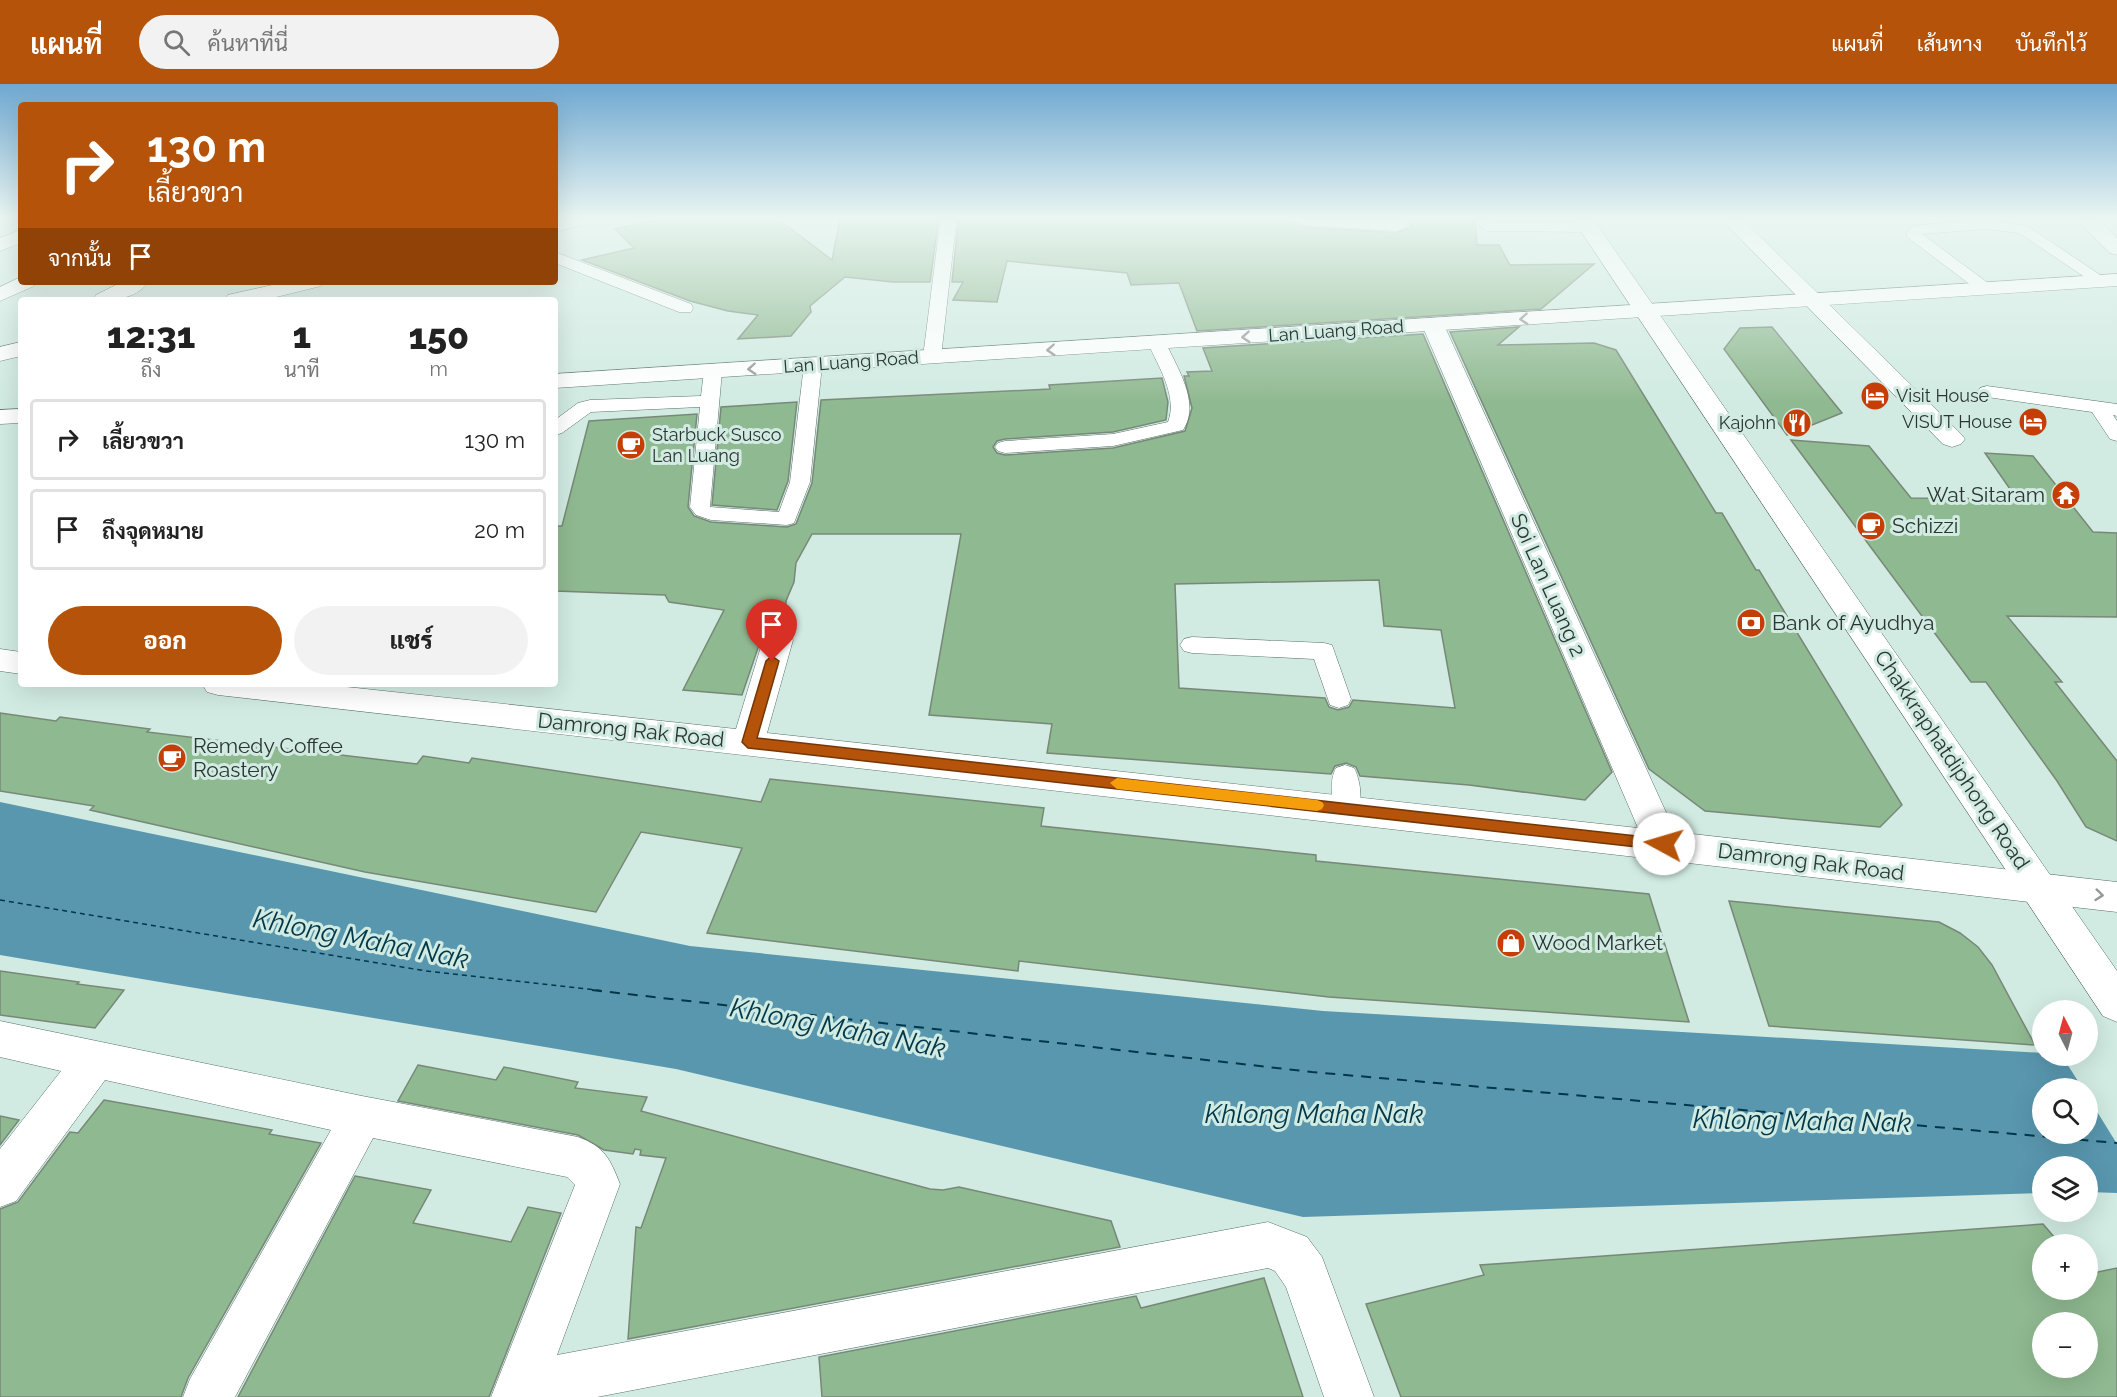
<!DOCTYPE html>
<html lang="th">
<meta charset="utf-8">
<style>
body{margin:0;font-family:Raleway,Sarabun,sans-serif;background:#f2f2f2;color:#222;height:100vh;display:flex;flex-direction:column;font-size:22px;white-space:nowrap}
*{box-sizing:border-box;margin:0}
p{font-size:20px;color:#767676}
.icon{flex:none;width:33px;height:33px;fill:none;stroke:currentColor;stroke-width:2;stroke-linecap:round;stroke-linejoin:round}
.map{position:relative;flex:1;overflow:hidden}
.sheet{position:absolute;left:18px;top:213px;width:540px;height:390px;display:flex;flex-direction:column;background:#fff;border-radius:6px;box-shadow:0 6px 24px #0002}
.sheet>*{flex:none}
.hud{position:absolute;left:18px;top:18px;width:540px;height:183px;border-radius:6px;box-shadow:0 6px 24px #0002;background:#b45309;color:#fff;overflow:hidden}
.needle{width:39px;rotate:354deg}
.controls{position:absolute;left:2032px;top:916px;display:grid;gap:12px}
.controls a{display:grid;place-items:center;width:66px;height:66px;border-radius:50%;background:#fff;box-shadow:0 6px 24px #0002;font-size:30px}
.pin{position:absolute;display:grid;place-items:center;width:51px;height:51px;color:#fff;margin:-62px -26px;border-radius:50% 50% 50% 0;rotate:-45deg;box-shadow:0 0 6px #0007}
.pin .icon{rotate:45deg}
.me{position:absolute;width:66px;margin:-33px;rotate:276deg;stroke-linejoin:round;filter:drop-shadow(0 0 4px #0008)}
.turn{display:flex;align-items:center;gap:21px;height:126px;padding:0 30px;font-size:27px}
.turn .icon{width:78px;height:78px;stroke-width:2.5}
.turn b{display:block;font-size:42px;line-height:51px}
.then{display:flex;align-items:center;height:57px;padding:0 30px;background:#0003;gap:12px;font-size:22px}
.eta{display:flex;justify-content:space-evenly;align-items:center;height:102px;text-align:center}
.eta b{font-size:36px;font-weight:800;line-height:42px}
.cta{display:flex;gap:12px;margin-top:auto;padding:12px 30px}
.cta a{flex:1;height:69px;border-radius:36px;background:#b45309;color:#fff;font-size:24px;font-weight:800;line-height:69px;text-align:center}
.cta a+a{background:#f2f2f2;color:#222}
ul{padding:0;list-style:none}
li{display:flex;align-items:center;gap:18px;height:81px;margin:0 12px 9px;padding:0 18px;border:3px solid #e0e0e0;border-radius:6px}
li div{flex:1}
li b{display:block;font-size:22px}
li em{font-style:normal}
header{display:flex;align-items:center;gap:36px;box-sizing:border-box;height:84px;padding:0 30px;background:#b45309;color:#fff}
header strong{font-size:28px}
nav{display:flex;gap:33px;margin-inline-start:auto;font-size:21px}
.search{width:420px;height:54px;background:#f2f2f2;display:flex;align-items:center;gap:15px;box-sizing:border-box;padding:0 21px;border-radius:33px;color:#767676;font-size:22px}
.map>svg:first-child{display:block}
.water{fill:#5997af;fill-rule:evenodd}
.pier{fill:#d1ebe2}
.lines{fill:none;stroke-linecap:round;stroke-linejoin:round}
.ferry-far1{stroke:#00384a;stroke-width:1.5;stroke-dasharray:5 4;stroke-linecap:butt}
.ferry{stroke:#00384a;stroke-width:2;stroke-dasharray:10 8;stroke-linecap:butt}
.building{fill:#8fb990;stroke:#788878;stroke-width:1.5;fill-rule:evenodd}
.service-casing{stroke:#597068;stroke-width:1}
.minor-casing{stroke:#597068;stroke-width:1}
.secondary-casing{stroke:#597068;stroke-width:1}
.primary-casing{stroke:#597068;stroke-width:1}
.service{fill:#fff;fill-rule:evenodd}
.minor{fill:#fff;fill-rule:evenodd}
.secondary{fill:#fff;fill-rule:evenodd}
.primary{fill:#fff;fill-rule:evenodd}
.oneway{stroke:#959a98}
.route{fill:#b45309;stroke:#753606;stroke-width:1.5}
.slow{fill:#f59e0b}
.labels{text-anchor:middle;stroke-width:6;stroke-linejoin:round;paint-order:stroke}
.far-street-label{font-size:18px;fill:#2b3632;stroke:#d1ebe2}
.far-poi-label{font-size:18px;fill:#2b3632;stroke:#d1ebe2;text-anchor:start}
.poi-label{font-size:21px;fill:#2b3632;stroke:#d1ebe2;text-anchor:start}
.street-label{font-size:21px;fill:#2b3632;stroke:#d1ebe2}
.near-water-label{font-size:27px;font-style:italic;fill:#00384a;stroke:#d1ebe2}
</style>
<header>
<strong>แผนที่</strong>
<div class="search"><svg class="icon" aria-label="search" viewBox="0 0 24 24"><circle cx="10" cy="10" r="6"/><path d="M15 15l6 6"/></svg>ค้นหาที่นี่</div>
<nav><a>แผนที่</a><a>เส้นทาง</a><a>บันทึกไว้</a></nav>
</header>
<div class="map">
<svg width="2117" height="1313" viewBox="0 0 2117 1313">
<rect width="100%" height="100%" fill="#d1ebe2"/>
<path class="water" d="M0 718 690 862 1323 927 2043 969V972H2117V1109L2088 1108V1083H2043V1109L1303 1133 676 985 0 871ZM2043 1005H2088V1050H2043Z"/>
<path class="pier" d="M2088 968 2117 969V1060L2088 1013V1005H2083L2062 972H2088Z"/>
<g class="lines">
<path class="ferry-far1" d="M0 816 426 887 605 907"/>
<path class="ferry" d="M592 906 1312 988 2117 1059"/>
</g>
<path class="building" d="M661 135H778L832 176 840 135H941L938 139 930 198H893L845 193 810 222 811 228 791 252 738 255 758 231 728 227 690 217 582 176 634 164 615 145Z
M955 135H1283L1293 137 1297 141 1305 143 1396 149 1411 143 1408 135H1475L1477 161H1499L1510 181 1594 180 1541 225 1197 247 1179 199 1131 201 1127 189 1007 177 997 218 953 216 963 198H952L958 139Z
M1519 243 1498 261 1594 259 1616 266 1716 429H1722L1756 486H1759L1902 721 1880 743 1705 727 1649 685 1450 248Z
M1772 243 1842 329 1787 351 1724 265 1740 244Z
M1423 250 1612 688 1585 716 1469 701 1360 692 1356 683 1346 679 1335 682 1331 690 1047 669 1052 640 929 631 961 450H812L796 479 794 498 786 517 785 529 777 533 772 545 765 548 761 555 742 611 683 606 724 526 669 518 665 511 555 507V442H562L589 337 697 330 688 423 694 432 711 438 787 443 796 440 812 399 821 316 1050 305 1049 301 1162 294 1168 318 1166 336 1113 348 1005 355 997 357 993 363 997 369 1005 371 1113 364 1185 347 1192 324 1184 292H1189L1187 288 1212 287 1203 264ZM1379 496 1384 542 1441 546 1455 624 1353 616 1349 623 1338 626 1329 623 1325 614 1179 604 1175 500Z
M797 318 788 397 777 426 712 421 721 323Z
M1791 356 1869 362 1911 414 2017 415 1985 369 2033 372 2093 448 2117 449V533L2007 532 2062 598H2055L2117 677V757L2086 743 2057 697 1986 598H1971Z
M0 629 56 637 60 633 150 645 147 648 417 680 423 672 469 679 472 674 761 718 770 695 1044 724 1041 742 1316 771V777L1649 810 1689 938 1329 913 1019 877 1018 887 707 849 742 764 641 748 596 828 365 788 90 726 94 722 0 707Z
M1729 817 1939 838 1960 849 1978 863 1992 881 2035 961 1769 942Z
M0 887 79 898 77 900 124 906 95 944 0 931Z
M418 981 496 996 504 983 578 998 575 1004 647 1013 641 1027 930 1105 943 1106 959 1103 1111 1137 1120 1163 628 1255 636 1143 641 1144 666 1074 640 1071 641 1066 635 1065 633 1070 604 1066 578 1051 398 1017Z
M104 1016 272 1046 269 1050 321 1059 188 1294 181 1313H0V1125L18 1118 70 1048 78 1049Z
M0 1032 19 1036 0 1061Z
M355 1092 431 1106 413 1139 511 1158 528 1123 561 1129 489 1313H238Z
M2043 1140 2061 1161H2043V1206H2088V1190L2117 1184V1313H1401L1366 1220 1484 1191 1480 1181ZM2043 1239H2088V1284H2043Z
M1264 1194 1303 1313H822L819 1273 1136 1212 1141 1224Z"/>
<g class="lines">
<g class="service-casing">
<path id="service" d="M951 135 956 139 941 273 938 277H926L923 273 940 139 943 136Z
M1477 135H1492L1493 138H1588L1596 143 1588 148 1487 147 1482 145Z
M1971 136 1998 137 2029 143 2109 197 2101 202 2095 200 2019 149 1984 145 1922 150 1992 202 1994 205 1986 210 1980 208 1907 153 1906 148 1914 142Z
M555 168 691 220 693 224 691 228H679L555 179Z
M1157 254 1163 255 1166 259C1177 284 1201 319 1183 346L1113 362 1005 369 998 367 995 363 998 359 1005 357 1113 350 1168 338C1178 312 1158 282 1148 259L1151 255Z
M813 276 819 277 822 281 810 398 794 439 787 441 711 436 696 431 690 423 700 323 591 328 562 349 555 351V336L578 319 590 316 701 312 704 287 707 283H719L722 287 710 423 779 428 790 398 804 281 807 277Z
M1987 302 2117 320V332L2113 331 2117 337V357L2110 355 2092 328 1980 312 1978 308 1980 304Z
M1192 553 1324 559 1332 561 1351 615 1348 621 1339 624 1330 621 1314 575 1192 569 1184 567 1180 561 1184 555Z
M1345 681 1354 684C1361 696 1363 720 1357 732L1347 735 1337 732C1331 720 1329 696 1336 684Z"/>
</g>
<g class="minor-casing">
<path id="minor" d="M1295 135H1396L1403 137 1406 141 1403 145 1396 147 1305 141 1298 139Z
M1721 135H1742L1961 350 1965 355 1961 360 1952 363 1943 360Z
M2076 135H2097L2117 154V171L2110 169Z
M1433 234 1441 236 1444 241 1675 748 2117 798V828L218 611 207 608 202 600H319L736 645 763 556 767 549 778 546 789 549 793 556 767 649 1638 744 1422 241 1425 236Z
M0 565 21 568V590L0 587Z
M0 937 362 1012 578 1053C605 1063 610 1075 620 1100L557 1271 1268 1138 1307 1153 1322 1173 1374 1313H1324L1286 1203 1275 1187 1268 1184 597 1313H491L575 1101 567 1093 373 1054 235 1313H183L190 1295 331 1046 105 996 16 1117 0 1123V1065L61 987 0 973Z"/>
</g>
<g class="secondary-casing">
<path id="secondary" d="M1573 135H1593L2117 887V938L2103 932Z
M21 146V159L0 167V154Z
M21 193V198H37L34 202 0 217V203Z
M122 198H148C136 216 112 216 93 216L96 211Z"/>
</g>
<g class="primary-casing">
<path id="primary" d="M594 135 591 139 555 148V136Z
M2117 190V202L555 304V290Z
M286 198H324L321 202 264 216H225L228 211Z
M21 258V272L0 277V263Z
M21 325V339L0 340V326Z"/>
</g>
<use href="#service" class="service"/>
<use href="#minor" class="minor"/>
<use href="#secondary" class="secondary"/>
<use href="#primary" class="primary"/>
</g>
<defs><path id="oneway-chevron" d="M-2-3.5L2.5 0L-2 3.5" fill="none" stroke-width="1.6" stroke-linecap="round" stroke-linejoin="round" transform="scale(1.5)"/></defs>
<g class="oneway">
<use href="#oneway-chevron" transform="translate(1524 235) rotate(176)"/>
<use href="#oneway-chevron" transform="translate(1246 253) rotate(176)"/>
<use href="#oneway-chevron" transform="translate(1051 266) rotate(176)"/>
<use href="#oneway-chevron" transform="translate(752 285) rotate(176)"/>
<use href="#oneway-chevron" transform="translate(2099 811) rotate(6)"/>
</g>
<linearGradient id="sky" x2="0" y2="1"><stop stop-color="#6fa8d1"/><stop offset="0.42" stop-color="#eaf6f2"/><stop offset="1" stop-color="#eaf6f2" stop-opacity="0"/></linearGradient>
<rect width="2117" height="319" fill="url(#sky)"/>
<path class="route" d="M772 572 779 577 757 654 1664 755 1669 756 1671 760 1669 765 1664 766 748 664 742 658 766 577Z"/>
<path class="slow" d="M1117 694 1317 716 1322 718 1324 721 1322 725 1317 727 1117 705 1110 699Z"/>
<defs>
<g id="hotel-disc" transform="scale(1.5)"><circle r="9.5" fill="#c53e06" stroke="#d1ebe2"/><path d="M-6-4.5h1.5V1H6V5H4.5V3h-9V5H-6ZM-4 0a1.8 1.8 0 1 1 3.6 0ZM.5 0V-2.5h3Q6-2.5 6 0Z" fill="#fff"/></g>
<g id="restaurant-disc" transform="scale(1.5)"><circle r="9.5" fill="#c53e06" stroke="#d1ebe2"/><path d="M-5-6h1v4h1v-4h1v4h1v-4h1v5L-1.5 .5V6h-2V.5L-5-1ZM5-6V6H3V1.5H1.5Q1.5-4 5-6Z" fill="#fff"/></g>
<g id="cafe-disc" transform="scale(1.5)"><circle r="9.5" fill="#c53e06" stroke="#d1ebe2"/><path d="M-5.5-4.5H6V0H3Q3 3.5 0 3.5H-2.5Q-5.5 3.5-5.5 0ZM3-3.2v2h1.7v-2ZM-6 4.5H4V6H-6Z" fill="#fff"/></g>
<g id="temple-disc" transform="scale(1.5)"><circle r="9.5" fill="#c53e06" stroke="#d1ebe2"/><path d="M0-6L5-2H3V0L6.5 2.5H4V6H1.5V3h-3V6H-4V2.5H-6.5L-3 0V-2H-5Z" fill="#fff"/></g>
<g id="bank-disc" transform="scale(1.5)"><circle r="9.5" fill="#c53e06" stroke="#d1ebe2"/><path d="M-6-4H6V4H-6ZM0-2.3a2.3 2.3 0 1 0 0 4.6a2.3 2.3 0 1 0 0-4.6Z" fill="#fff"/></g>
<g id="shop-disc" transform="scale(1.5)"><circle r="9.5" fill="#c53e06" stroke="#d1ebe2"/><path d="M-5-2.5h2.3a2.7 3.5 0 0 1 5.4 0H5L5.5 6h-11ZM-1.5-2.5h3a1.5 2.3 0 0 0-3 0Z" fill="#fff"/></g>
</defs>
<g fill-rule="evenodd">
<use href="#hotel-disc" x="1875" y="312"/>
<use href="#hotel-disc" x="2033" y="338"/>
<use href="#restaurant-disc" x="1797" y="339"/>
<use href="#cafe-disc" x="631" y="361"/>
<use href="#temple-disc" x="2066" y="411"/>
<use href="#cafe-disc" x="1871" y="442"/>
<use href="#bank-disc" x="1751" y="539"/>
<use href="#cafe-disc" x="172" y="674"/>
<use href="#shop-disc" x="1511" y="859"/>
</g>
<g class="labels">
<g class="far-street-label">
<text transform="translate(1336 247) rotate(-4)" y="6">Lan Luang Road</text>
<text transform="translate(851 278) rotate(-4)" y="6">Lan Luang Road</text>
</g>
<g class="far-poi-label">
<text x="1896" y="318">Visit House</text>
<text x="2012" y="344" text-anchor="end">VISUT House</text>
<text x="1776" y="345" text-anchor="end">Kajohn</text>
<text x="652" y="357">Starbuck Susco<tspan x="652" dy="21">Lan Luang</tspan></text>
</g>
<g class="poi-label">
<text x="2045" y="418" text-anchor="end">Wat Sitaram</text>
<text x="1892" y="449">Schizzi</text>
<text x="1772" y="546">Bank of Ayudhya</text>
<text x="193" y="669">Remedy Coffee<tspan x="193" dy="24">Roastery</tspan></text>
<text x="1532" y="866">Wood Market</text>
</g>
<g class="street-label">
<text transform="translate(1548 501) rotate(66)" y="7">Soi Lan Luang 2</text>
<text transform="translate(631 646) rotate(6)" y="7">Damrong Rak Road</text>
<text transform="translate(1952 676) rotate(56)" y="7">Chakkraphatdiphong Road</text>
<text transform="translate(1811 778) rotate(7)" y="7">Damrong Rak Road</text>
</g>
<g class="near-water-label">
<text transform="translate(361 855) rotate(11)" y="9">Khlong Maha Nak</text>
<text transform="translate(838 944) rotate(11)" y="9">Khlong Maha Nak</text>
<text x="1314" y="1039">Khlong Maha Nak</text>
<text transform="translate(1802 1037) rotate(1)" y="9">Khlong Maha Nak</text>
</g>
</g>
</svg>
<div class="controls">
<a><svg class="needle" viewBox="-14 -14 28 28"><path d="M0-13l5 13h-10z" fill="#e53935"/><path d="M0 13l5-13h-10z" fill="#767676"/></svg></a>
<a><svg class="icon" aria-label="search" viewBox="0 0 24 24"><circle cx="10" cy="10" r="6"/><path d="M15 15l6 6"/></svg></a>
<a><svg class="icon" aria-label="layers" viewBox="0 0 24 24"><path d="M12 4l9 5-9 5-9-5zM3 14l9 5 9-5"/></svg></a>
<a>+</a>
<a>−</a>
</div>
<div class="pin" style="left:772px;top:577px;background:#d93025"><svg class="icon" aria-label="arrive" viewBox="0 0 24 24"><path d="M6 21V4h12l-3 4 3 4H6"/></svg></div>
<svg class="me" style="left:1664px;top:760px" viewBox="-20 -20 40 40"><circle r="19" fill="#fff"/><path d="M0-13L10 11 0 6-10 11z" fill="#b45309"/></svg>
<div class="hud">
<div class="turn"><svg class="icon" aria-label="right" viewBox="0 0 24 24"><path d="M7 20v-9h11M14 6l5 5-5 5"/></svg><div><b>130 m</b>เลี้ยวขวา</div></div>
<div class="then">จากนั้น<svg class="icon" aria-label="arrive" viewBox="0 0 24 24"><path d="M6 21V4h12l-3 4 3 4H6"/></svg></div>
</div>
<section class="sheet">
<div class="eta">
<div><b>12:31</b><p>ถึง</p></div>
<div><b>1</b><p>นาที</p></div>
<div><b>150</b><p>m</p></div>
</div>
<ul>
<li><svg class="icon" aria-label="right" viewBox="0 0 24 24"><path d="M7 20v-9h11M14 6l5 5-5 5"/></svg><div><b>เลี้ยวขวา</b></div><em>130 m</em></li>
<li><svg class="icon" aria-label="arrive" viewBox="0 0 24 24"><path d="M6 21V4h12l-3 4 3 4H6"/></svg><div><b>ถึงจุดหมาย</b></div><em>20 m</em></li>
</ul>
<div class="cta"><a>ออก</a><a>แชร์</a></div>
</section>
</div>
